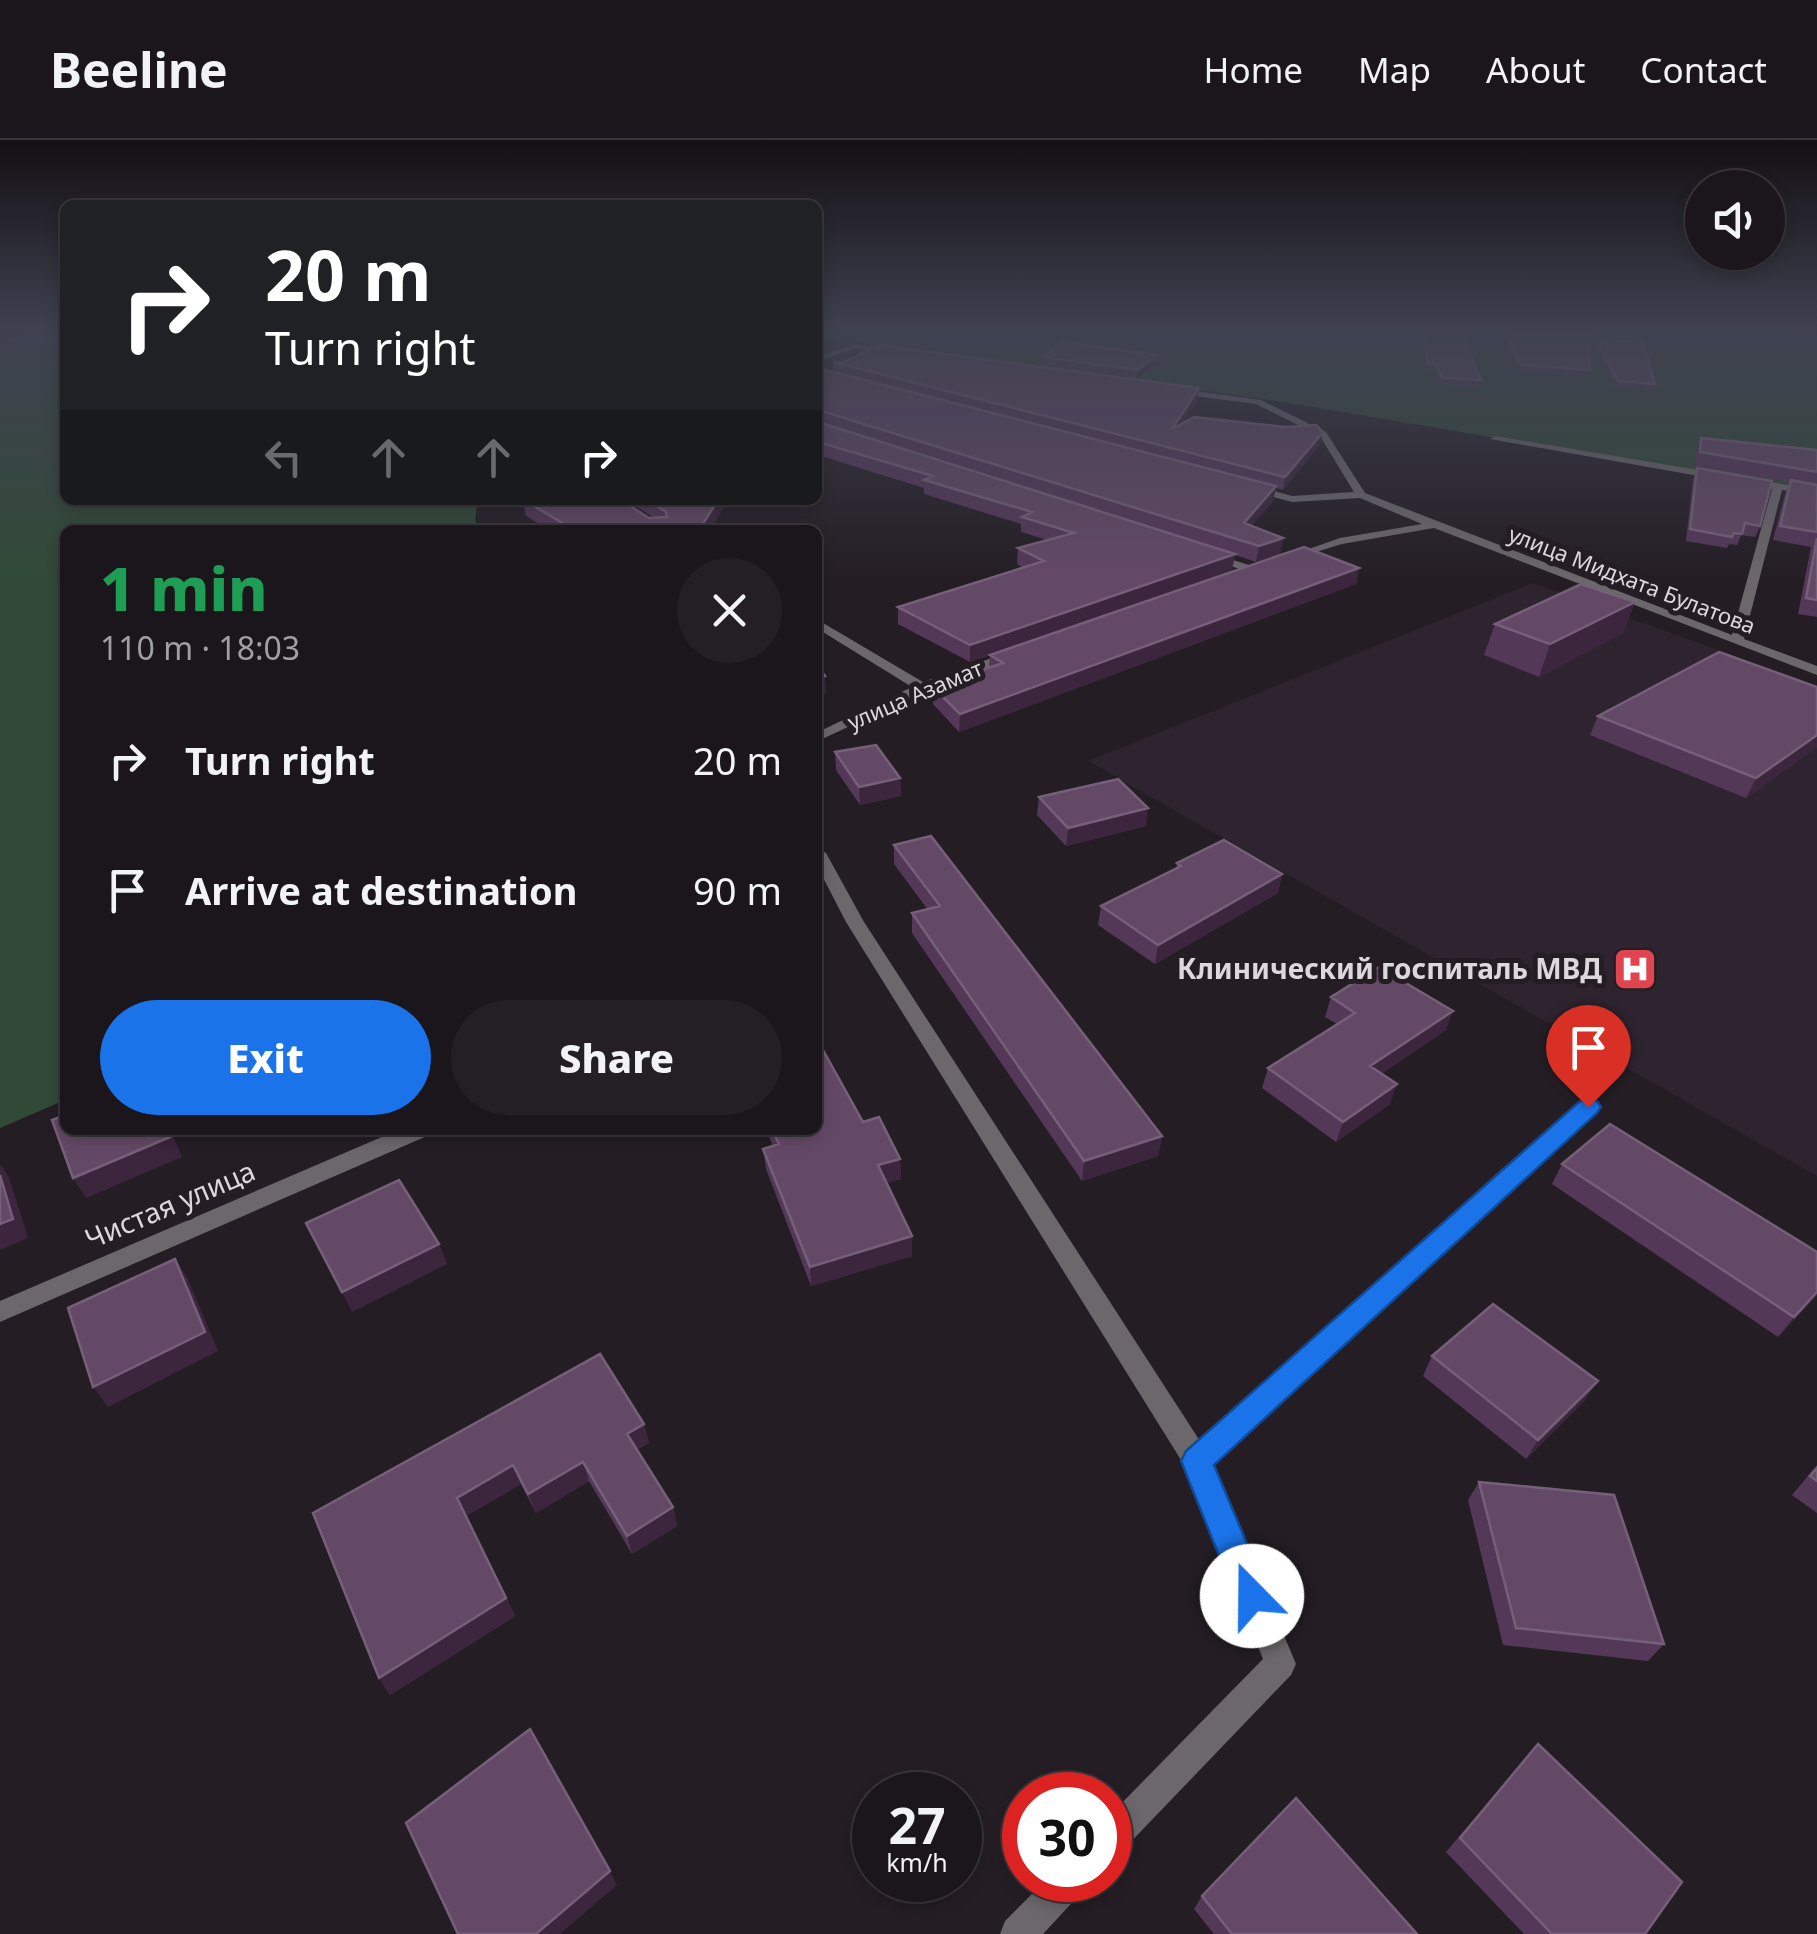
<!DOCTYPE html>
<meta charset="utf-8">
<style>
body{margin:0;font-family:"Noto Sans",sans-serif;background:#241f24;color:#f1f3f6;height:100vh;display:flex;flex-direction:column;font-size:38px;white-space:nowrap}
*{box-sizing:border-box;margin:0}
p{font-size:32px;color:#a09fa3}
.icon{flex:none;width:55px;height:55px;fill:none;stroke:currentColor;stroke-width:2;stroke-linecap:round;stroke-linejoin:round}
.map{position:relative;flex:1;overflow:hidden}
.details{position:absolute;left:60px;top:385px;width:762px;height:610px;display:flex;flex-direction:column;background:#1b161b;border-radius:15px;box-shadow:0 5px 15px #0003,0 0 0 2px #39353a}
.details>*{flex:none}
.guide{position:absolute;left:60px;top:60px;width:762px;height:305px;border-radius:15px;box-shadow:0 5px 15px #0003,0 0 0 2px #39353a;background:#202124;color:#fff;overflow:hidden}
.fabs{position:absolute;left:1685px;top:30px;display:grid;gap:20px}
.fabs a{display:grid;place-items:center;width:100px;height:100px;border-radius:50%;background:#1b161b;box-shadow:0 5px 15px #0003,0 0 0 2px #39353a;font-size:50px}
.speed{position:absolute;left:852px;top:1632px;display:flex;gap:20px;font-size:50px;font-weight:700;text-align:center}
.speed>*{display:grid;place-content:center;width:130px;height:130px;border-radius:50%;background:#1b161b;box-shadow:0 5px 15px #0003,0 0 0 2px #39353a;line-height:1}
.speed small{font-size:25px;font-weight:400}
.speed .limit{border:15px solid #d22;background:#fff;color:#111}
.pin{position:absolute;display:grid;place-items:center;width:85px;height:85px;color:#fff;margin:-102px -42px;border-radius:50% 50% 50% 0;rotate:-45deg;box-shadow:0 0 10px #0007}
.pin .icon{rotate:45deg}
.me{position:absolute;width:110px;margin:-55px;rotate:338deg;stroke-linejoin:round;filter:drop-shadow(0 0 8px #0008)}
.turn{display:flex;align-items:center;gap:35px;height:210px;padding:0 40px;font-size:45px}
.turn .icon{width:130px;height:130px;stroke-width:2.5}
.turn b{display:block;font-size:70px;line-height:85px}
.lanes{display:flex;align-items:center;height:95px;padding:0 40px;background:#0003;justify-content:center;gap:50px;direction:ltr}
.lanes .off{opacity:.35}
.round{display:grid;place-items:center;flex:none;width:105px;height:105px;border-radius:52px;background:#241f24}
.overview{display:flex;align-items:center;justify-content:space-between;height:170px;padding:0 40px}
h1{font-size:60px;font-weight:800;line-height:75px;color:#1e9e55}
.button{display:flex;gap:20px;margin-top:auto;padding:20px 40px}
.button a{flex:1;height:115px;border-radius:60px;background:#1a73e8;color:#fff;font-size:40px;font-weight:800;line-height:115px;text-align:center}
.button a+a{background:#241f24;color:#f1f3f6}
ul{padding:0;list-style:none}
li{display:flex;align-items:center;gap:30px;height:130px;padding:0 40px}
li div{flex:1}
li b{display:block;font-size:38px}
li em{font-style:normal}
header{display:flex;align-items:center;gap:60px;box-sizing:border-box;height:140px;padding:0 50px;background:#1b161b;border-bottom:2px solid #39353a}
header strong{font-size:48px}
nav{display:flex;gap:55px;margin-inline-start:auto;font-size:35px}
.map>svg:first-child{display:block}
.built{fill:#2e242f}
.green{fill:#314a37}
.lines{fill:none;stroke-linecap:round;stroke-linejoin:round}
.minor{fill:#6b676b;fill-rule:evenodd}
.tertiary{fill:#6b676b;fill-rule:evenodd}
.wall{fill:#543858}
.shaded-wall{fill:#3b263d}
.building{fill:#634966;stroke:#766079;stroke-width:2.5}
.route{fill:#1a73e8;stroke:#114b97;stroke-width:2.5}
.labels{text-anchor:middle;stroke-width:10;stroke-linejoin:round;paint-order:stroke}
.far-street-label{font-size:22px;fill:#dcd8dc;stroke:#241e24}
.poi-label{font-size:28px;font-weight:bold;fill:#dcd8dc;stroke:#241e24;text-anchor:end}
.street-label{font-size:28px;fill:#dcd8dc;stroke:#241e24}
</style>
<header>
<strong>Beeline</strong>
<nav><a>Home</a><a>Map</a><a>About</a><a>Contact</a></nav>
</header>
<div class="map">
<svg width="1817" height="1794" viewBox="0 0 1817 1794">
<rect width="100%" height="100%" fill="#241e24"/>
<path class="built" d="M1533 443 1817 546V1036L1088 621Z"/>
<path class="green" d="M65 188V360H478L475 380 481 390H65V960L0 988V200Z
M818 188H1734L1817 194V352L1270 260 831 199 818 202Z"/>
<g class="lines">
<path class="minor" d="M855 204 898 210 902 212 898 214 856 208 818 221V217Z
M1174 248 1261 260 1326 292 1365 353 1732 495 1772 349 1490 299 1495 296 1817 350V356L1782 350 1744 499 1817 526V535L1434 388 1342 404 1283 422V418L1340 398 1422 384 1360 358 1292 362 1244 349 1248 344 1292 356 1354 352 1320 296 1256 264 1171 253Z
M622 360H633L628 366 666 390H653L617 368Z
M1207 412 1262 429 1264 431 1258 435 1203 417V413Z
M818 480 923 542 1009 512 1021 515 927 550 818 601V592L912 547 818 489Z
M818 708 826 713 864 782 1200 1301 1581 962H1597L1600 967 1212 1325 1296 1524 1291 1535 1122 1711 1110 1716V1675L1263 1519 1186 1328 846 782 818 728Z
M398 990H430L427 996 0 1182V1161Z
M1046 1740H1087L1082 1752 1043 1794H1000L1005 1781Z"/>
<path class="tertiary" d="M1797 188H1817V192Z"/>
</g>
<path class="wall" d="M1499 188H1586L1590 230 1588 236 1519 231Z
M1424 192 1481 240 1479 246 1440 244 1435 230H1426L1423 197Z
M1595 200 1655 244 1653 250 1615 247 1593 205Z
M1043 217 1158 224 1136 239 1042 226Z
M833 222 1197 260 1182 283 1323 292 1320 304 1283 350 1276 348 1273 361 1251 386 1283 398 1280 414 1256 422 1235 415 1232 430 970 522 898 484V467L1024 428 1017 424 1018 408 1047 400 1021 392V384L924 354V348L818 315V228L833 232Z
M1701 298 1817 310V477L1798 474 1811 407 1773 400 1785 354 1790 342 1694 326 1696 311Z
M1697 328 1760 386 1755 397 1741 395 1737 405 1729 404 1727 408 1686 401 1693 339Z
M633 360H728L710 390H550L526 376 523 361 654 378 634 365Z
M1359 428 1356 444 959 592 933 564V547L989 527 990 515Z
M1635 462 1623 493 1539 537 1484 515 1495 484Z
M1817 547V607L1746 658 1590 595 1598 576Z
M835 612 900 638 901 656 860 665 836 630Z
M1039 657 1146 686 1066 706 1037 675Z
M894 705 1162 996 1158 1016 1082 1041 912 793V773L928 770 894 724Z
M1177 723 1282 734 1278 753 1155 824 1098 785 1101 766 1176 728Z
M1331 857 1446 890 1381 934 1390 964 1336 1002 1262 948 1268 928 1337 884 1325 877Z
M863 982 900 1019 901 1039 886 1043 912 1116 811 1146 766 1029 763 1009 773 1006 766 990H818Z
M1562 1024 1817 1112V1155L1778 1197 1552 1044Z
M1432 1216 1585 1260 1526 1319 1423 1236Z
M644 1284 649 1303 637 1310 673 1367 677 1386 632 1414 589 1341 536 1373 521 1344 466 1376 515 1476 390 1555 379 1538 313 1373Z
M1817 1325V1373L1792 1355Z
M1479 1342 1664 1504 1648 1521 1503 1505 1468 1360Z
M1538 1604 1645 1794H1524L1446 1712Z
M1202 1756 1417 1794H1214L1194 1769Z"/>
<path class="shaded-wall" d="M1159 215 1158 224 1136 239 1137 230Z
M1199 248 1197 260 1170 301 1172 289Z
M1323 292 1320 304 1283 350 1285 337Z
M1276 346 1273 361 1241 399 1244 383Z
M718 360H728L710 390H699Z
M1283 398 1280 414 1256 422 1259 406Z
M1235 414 1232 430 970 522V505Z
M1359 428 1356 444 959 592 960 574Z
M1635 462 1623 493 1539 537 1550 504Z
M825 536 826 553 818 556V538Z
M1817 595V607L1746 658 1756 638Z
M900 638 901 656 860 665 859 647Z
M1148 668 1146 686 1066 706 1068 688Z
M1282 734 1278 753 1155 824 1158 805Z
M1453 871 1446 890 1363 946 1370 926Z
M1397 944 1390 964 1336 1002 1343 982Z
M167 990H170L182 1017 86 1058 73 1038Z
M1162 996 1158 1016 1082 1041 1084 1021Z
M900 1019 901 1039 878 1045V1025Z
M0 1024 9 1037 28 1098 0 1110Z
M912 1096V1116L811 1146 810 1127Z
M439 1104 447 1124 352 1172 342 1152Z
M175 1119 188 1139 218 1211 108 1267 93 1247Z
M1817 1152V1155L1778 1197 1794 1177Z
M1598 1241 1585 1260 1526 1319 1538 1300Z
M644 1284 649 1303 632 1313 627 1294Z
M583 1322 589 1341 536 1373 528 1354Z
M513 1325 521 1344 466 1376 457 1358Z
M673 1367 677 1386 632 1414 627 1396Z
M506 1458 515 1476 390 1555 379 1538Z
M610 1731 617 1745 560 1794H536Z"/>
<path class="building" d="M1503 188H1586L1590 230 1521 225Z
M1424 192 1461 194 1481 240 1442 238 1436 224H1427Z
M1595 200 1643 202 1655 244 1618 241Z
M1063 202 1159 215 1137 230 1043 217Z
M878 205 1199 248 1172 289 1194 277 1287 287 1316 285 1323 292 1285 337 833 222 842 223Z
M818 228 1276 346 1244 383 1283 398 1259 406 818 270Z
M818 282 1235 414 970 505 898 467 1044 421 1018 408 1074 393 1022 377 1032 372 924 340 933 336 818 302Z
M1701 298 1817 310V332L1700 312Z
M1697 328 1772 341 1760 386 1745 383 1742 394 1734 393 1732 397 1690 389Z
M1791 340 1817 345V392L1780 386Z
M524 360H621L649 378 667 377 666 372 647 360H718L699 390H574Z
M1817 398V460L1806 458Z
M1304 407 1359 428 960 574 933 547 1003 523 990 515Z
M1581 444 1635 462 1550 504 1495 484Z
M1719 512 1817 547V595L1756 638 1598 576Z
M818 526 825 536 818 538Z
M876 605 900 638 859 647 835 612Z
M1118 639 1148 668 1068 688 1039 657Z
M931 696 1162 996 1084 1021 912 773 940 766 894 705Z
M1224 700 1282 734 1158 805 1101 766 1181 726 1177 723Z
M1379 827 1453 871 1370 926 1397 944 1343 982 1268 928 1355 873 1331 857Z
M818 901 863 982 879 977 900 1019 878 1025 912 1096 810 1127 763 1009 779 1004 772 990H818Z
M65 975V990H167L170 997 73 1038 52 980Z
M1610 984 1817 1112V1152L1794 1177 1562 1024Z
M0 1035 13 1079 0 1084Z
M399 1040 439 1104 342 1152 306 1083Z
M175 1119 205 1192 93 1247 68 1168Z
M1493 1164 1598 1241 1538 1300 1432 1216Z
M600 1214 644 1284 627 1294 673 1367 627 1396 583 1322 528 1354 513 1325 457 1358 506 1458 379 1538 313 1373Z
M1817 1328V1341L1810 1336Z
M1479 1342 1614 1355 1664 1504 1516 1488Z
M530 1589 610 1731 536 1794H458L406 1683Z
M1538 1604 1682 1742 1645 1794H1552L1460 1698Z
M1296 1658 1417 1794H1232L1202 1756Z"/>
<linearGradient id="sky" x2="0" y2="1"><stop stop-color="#141014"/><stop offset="0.43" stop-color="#3f4150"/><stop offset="1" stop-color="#3f4150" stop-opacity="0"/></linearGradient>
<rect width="1817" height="440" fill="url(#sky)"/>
<path class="route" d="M1588 958 1597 961 1601 967 1597 973 1214 1325 1269 1456 1264 1468 1252 1473 1240 1468 1181 1321 1186 1311 1580 961Z"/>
<defs>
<g id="hospital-square" transform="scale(2.25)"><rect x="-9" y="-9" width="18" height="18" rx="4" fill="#e0444e" stroke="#241e24"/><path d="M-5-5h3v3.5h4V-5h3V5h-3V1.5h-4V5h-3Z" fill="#fff"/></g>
</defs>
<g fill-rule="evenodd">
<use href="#hospital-square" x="1635" y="829"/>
</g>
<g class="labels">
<g class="far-street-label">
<text transform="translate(1632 440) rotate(21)" y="8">улица Мидхата Булатова</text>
<text transform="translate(915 555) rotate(-23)" y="8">улица Азамат</text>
</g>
<g class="poi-label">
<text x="1602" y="839">Клинический госпиталь МВД</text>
</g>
<g class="street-label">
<text transform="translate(170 1065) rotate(-23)" y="10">Чистая улица</text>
</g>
</g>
</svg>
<div class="fabs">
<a><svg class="icon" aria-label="sound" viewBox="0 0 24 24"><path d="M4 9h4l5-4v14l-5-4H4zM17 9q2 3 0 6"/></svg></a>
</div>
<div class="speed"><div>27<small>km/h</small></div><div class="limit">30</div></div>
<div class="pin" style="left:1588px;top:967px;background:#d93025"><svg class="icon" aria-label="arrive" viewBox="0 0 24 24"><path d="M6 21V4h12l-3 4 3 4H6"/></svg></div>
<svg class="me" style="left:1252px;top:1456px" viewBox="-20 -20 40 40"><circle r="19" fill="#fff"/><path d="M0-13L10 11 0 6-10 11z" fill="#1a73e8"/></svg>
<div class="guide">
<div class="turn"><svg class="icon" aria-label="right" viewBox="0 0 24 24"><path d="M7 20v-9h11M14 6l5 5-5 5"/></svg><div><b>20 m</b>Turn right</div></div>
<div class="lanes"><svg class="icon off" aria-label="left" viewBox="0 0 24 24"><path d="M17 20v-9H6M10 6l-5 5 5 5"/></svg><svg class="icon off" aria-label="ahead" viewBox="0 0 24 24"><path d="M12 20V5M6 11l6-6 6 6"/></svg><svg class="icon off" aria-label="ahead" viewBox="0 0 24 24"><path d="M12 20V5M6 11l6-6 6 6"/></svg><svg class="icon" aria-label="right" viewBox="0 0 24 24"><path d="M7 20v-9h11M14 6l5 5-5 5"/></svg></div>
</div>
<section class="details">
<div class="overview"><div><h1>1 min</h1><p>110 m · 18:03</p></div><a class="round"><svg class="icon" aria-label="close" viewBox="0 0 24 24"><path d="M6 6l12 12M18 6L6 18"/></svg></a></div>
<ul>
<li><svg class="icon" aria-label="right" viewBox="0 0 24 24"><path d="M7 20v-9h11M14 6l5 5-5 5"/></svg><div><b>Turn right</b></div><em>20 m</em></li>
<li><svg class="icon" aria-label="arrive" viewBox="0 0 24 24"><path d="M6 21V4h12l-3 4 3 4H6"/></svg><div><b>Arrive at destination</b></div><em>90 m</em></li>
</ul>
<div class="button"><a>Exit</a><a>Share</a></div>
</section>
</div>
